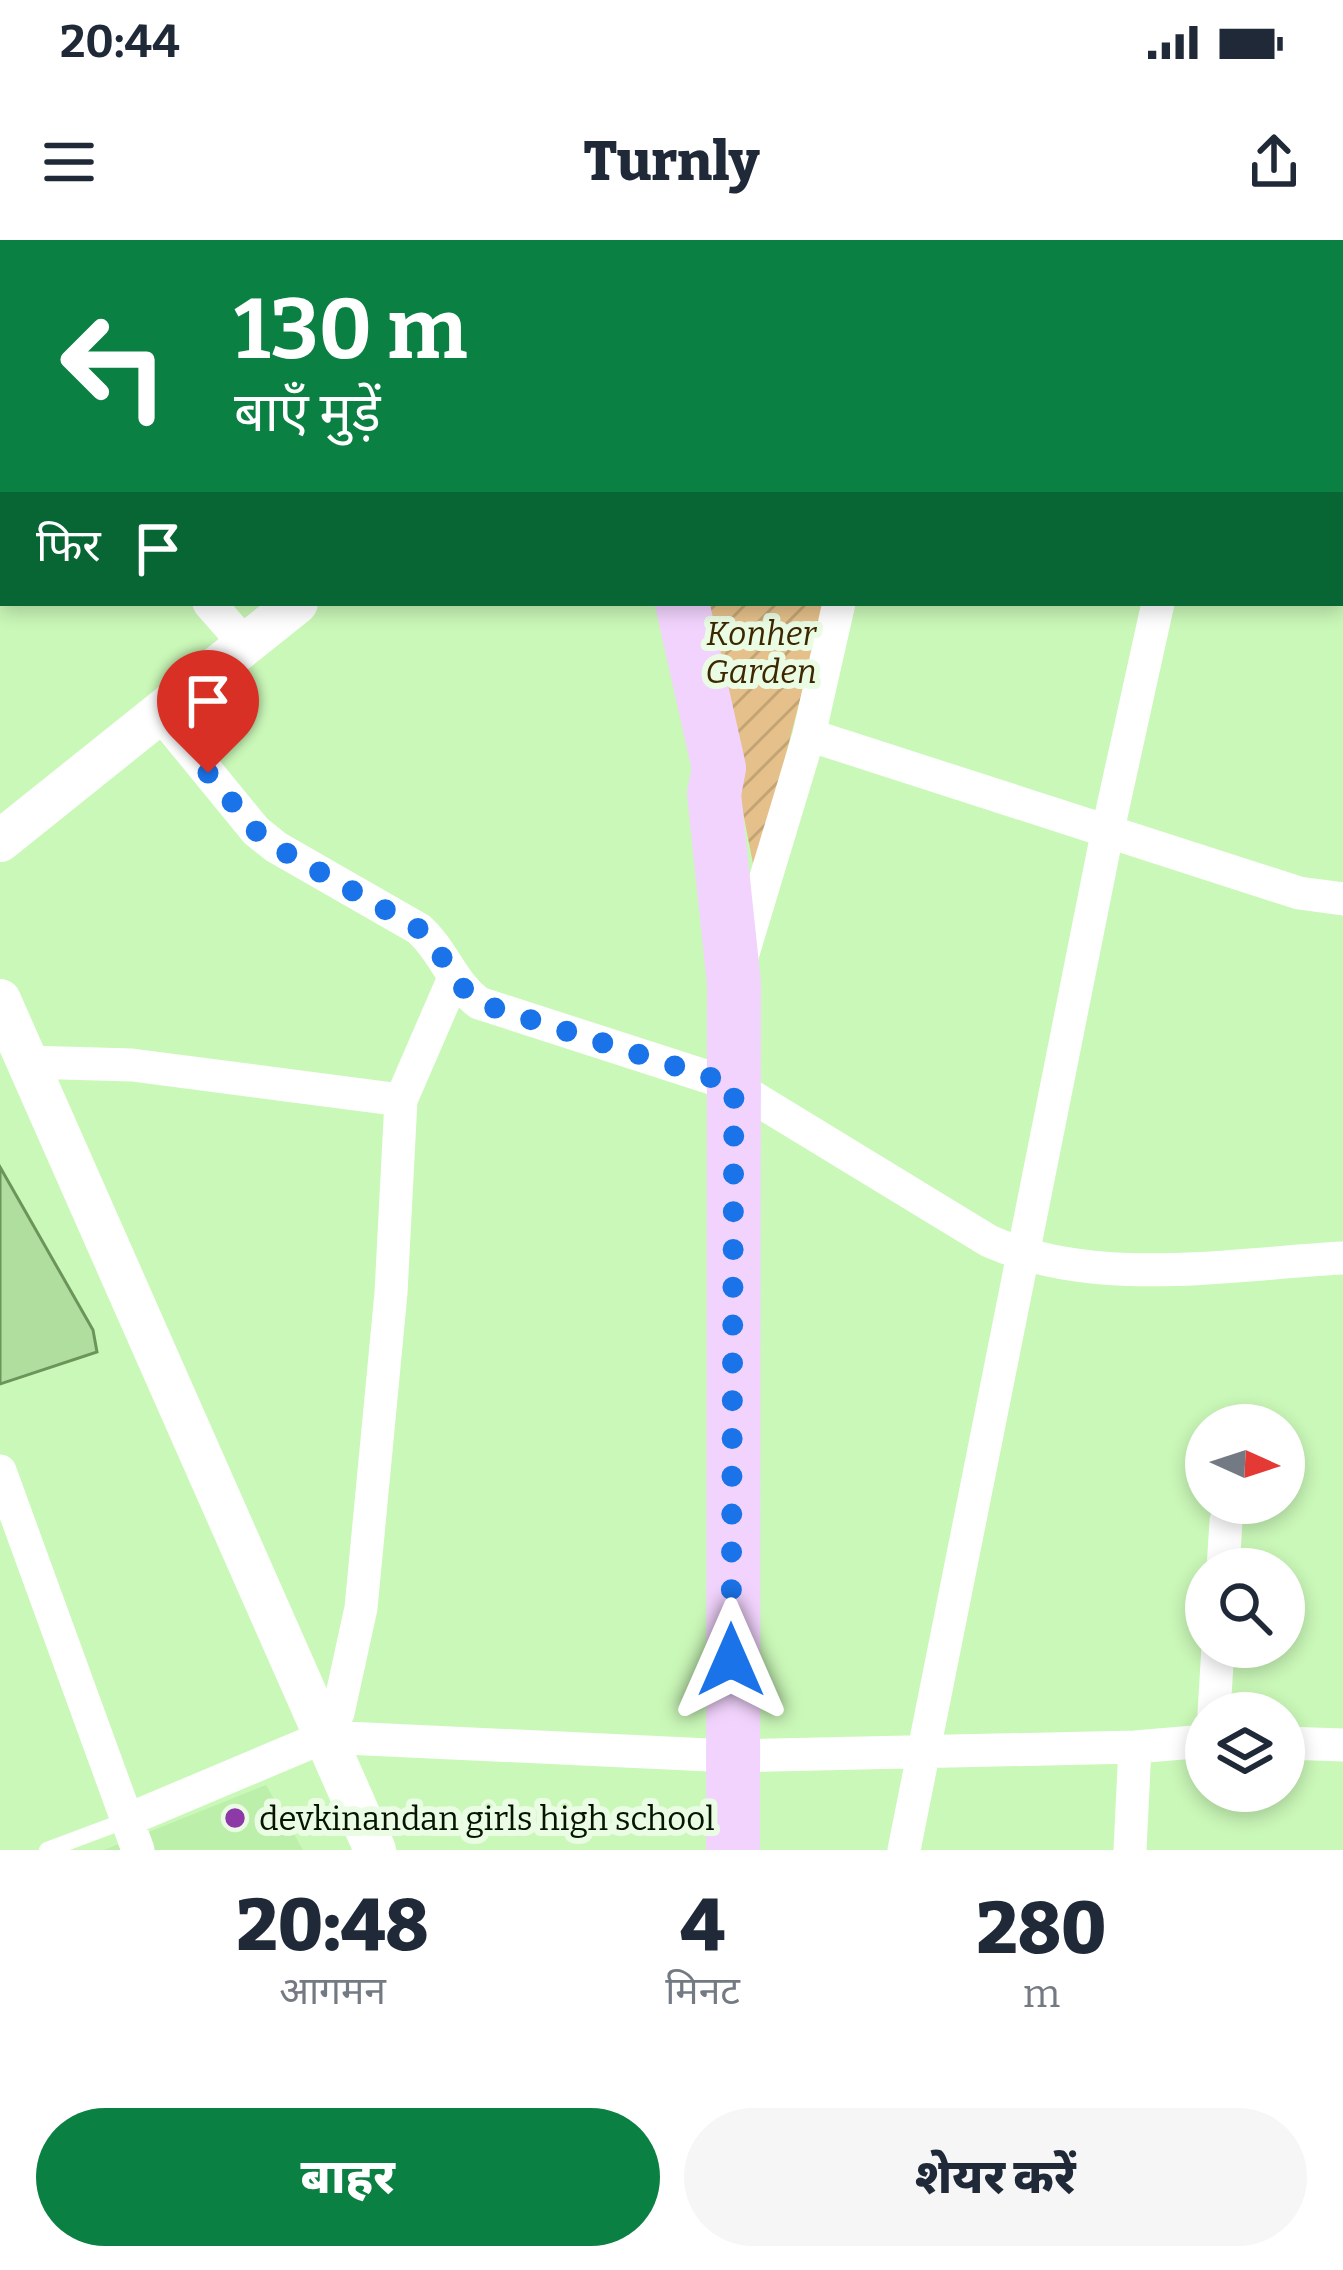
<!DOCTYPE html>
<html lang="hi">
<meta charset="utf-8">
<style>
body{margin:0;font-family:Bitter,"Noto Sans Devanagari",serif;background:#f6f6f7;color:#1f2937;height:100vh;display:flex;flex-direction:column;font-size:45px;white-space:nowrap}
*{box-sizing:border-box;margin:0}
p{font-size:39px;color:#747a83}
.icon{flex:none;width:66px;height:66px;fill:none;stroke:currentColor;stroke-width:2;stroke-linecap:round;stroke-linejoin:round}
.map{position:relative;height:1610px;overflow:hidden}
.drawer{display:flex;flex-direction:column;background:#fff;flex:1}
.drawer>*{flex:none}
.guide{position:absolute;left:0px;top:0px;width:1344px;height:366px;box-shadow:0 6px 18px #0003;background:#0b8043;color:#fff;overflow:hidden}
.needle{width:78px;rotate:93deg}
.fabs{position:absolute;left:1185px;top:1164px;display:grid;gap:24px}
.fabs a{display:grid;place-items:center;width:120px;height:120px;border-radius:50%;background:#fff;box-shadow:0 6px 18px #0003;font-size:60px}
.pin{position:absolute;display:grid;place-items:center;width:102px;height:102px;color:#fff;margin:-123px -51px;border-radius:50% 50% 50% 0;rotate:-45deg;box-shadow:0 0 12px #0007}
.pin .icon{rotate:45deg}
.me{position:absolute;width:132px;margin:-66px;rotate:0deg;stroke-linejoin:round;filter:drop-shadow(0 0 9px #0008)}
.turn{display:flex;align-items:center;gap:42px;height:252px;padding:0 36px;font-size:54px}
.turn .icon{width:156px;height:156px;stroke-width:2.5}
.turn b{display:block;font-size:84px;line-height:102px}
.then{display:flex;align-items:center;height:114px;padding:0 36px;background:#0003;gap:24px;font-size:45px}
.eta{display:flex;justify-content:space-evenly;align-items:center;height:204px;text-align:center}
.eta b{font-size:72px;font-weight:800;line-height:84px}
.button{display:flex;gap:24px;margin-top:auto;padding:24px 36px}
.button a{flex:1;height:138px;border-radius:72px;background:#0b8043;color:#fff;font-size:48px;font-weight:800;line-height:138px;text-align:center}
.button a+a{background:#f6f6f7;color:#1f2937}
.status{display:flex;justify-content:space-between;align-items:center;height:84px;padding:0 60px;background:#fff;direction:ltr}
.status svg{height:33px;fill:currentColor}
header{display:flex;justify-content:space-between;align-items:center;height:156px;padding:0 36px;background:#fff;font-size:54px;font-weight:800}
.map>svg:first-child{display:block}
.built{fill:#bcefa9}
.garden{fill:url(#garden-furrows)}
.building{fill:#b0de9f;stroke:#6b955a;stroke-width:3}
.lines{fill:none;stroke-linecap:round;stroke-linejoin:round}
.service{stroke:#fff;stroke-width:16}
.minor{stroke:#fff;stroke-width:33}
.tertiary{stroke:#fff;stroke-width:42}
.primary{stroke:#f2d3fd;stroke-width:54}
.route{stroke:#1a73e8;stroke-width:21;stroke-dasharray:0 37.8}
.poi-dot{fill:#8d39a7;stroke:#eafce3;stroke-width:4.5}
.labels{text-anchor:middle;stroke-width:12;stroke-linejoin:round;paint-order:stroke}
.park-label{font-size:33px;font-style:italic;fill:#3d2700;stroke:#eafce3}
.poi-label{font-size:33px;fill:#051501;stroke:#eafce3;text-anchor:start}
</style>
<div class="status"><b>20:44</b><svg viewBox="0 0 49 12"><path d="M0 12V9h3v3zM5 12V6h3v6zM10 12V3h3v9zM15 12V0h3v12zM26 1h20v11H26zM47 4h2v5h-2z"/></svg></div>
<header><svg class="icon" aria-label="menu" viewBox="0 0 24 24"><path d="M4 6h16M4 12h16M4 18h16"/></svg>Turnly<svg class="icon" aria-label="share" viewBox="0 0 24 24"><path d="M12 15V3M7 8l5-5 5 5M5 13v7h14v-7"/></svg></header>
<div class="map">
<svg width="1343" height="1610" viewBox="0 0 1343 1610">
<defs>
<pattern id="garden-furrows" width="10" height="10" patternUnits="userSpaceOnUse" patternTransform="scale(3)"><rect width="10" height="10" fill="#e5c08a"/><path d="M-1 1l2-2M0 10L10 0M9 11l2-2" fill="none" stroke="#c3a475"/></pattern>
</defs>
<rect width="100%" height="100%" fill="#caf8b8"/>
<path class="built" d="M266 1545 303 1610H104Z"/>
<path class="garden" d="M701 363H825L755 634 706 382Z"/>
<path class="building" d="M0 927 93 1090 97 1112 0 1144Z"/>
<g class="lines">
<path class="service" d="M47 1610 127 1580"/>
<path class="minor" d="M136 0 139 3
M273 0 276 3
M939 3 940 0
M1020 3 1024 0
M1232 3 1233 0
M0 230 3 231
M209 363 246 405
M161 475 256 591 276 607 419 689C444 711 451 742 479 763L733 845 989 1001C1097 1049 1229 1024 1343 1018
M809 495 1299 653 1343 659
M741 720 809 495 839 363
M27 822 132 825 401 860
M0 1231 138 1610
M1223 1329 1226 1281
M1214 1473 1218 1407
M324 1497 338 1473 361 1368 391 1053 401 860 453 740
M1284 1503 1343 1505
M127 1580 324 1497 731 1516 1135 1507 1206 1501
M904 1610 1107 594 1158 363
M1130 1610 1135 1507"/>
<path class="tertiary" d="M0 601 297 363
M0 760 375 1610"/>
<path class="primary" d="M551 3V0
M591 3V0
M682 363 719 528 714 554 734 744 733 1610"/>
</g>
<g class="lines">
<path class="route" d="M208 533 256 591 276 607 419 689C444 711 451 742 479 763L734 845 731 1420"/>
</g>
<circle class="poi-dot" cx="235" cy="1578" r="12"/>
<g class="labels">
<g class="park-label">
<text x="761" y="405">Konher<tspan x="761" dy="38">Garden</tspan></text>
</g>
<g class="poi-label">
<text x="259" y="1590">devkinandan girls high school</text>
</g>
</g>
</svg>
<div class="fabs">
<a><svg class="needle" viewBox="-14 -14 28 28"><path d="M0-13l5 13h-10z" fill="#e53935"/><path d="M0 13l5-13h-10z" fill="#747a83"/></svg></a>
<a><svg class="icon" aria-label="search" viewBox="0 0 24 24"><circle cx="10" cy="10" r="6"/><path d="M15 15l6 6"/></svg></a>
<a><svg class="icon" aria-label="layers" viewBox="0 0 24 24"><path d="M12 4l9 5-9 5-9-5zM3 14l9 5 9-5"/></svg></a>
</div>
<div class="pin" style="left:208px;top:533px;background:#d93025"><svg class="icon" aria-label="arrive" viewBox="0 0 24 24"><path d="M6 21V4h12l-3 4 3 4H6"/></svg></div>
<svg class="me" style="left:731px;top:1420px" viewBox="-20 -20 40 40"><path d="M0-17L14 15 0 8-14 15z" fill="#1a73e8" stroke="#fff" stroke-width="4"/></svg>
<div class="guide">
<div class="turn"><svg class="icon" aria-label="left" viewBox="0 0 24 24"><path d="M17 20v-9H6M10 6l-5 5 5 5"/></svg><div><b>130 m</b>बाएँ मुड़ें</div></div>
<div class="then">फिर<svg class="icon" aria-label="arrive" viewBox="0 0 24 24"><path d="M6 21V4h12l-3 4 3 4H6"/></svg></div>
</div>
</div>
<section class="drawer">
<div class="eta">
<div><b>20:48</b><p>आगमन</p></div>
<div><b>4</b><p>मिनट</p></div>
<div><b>280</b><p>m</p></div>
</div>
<div class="button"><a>बाहर</a><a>शेयर करें</a></div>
</section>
